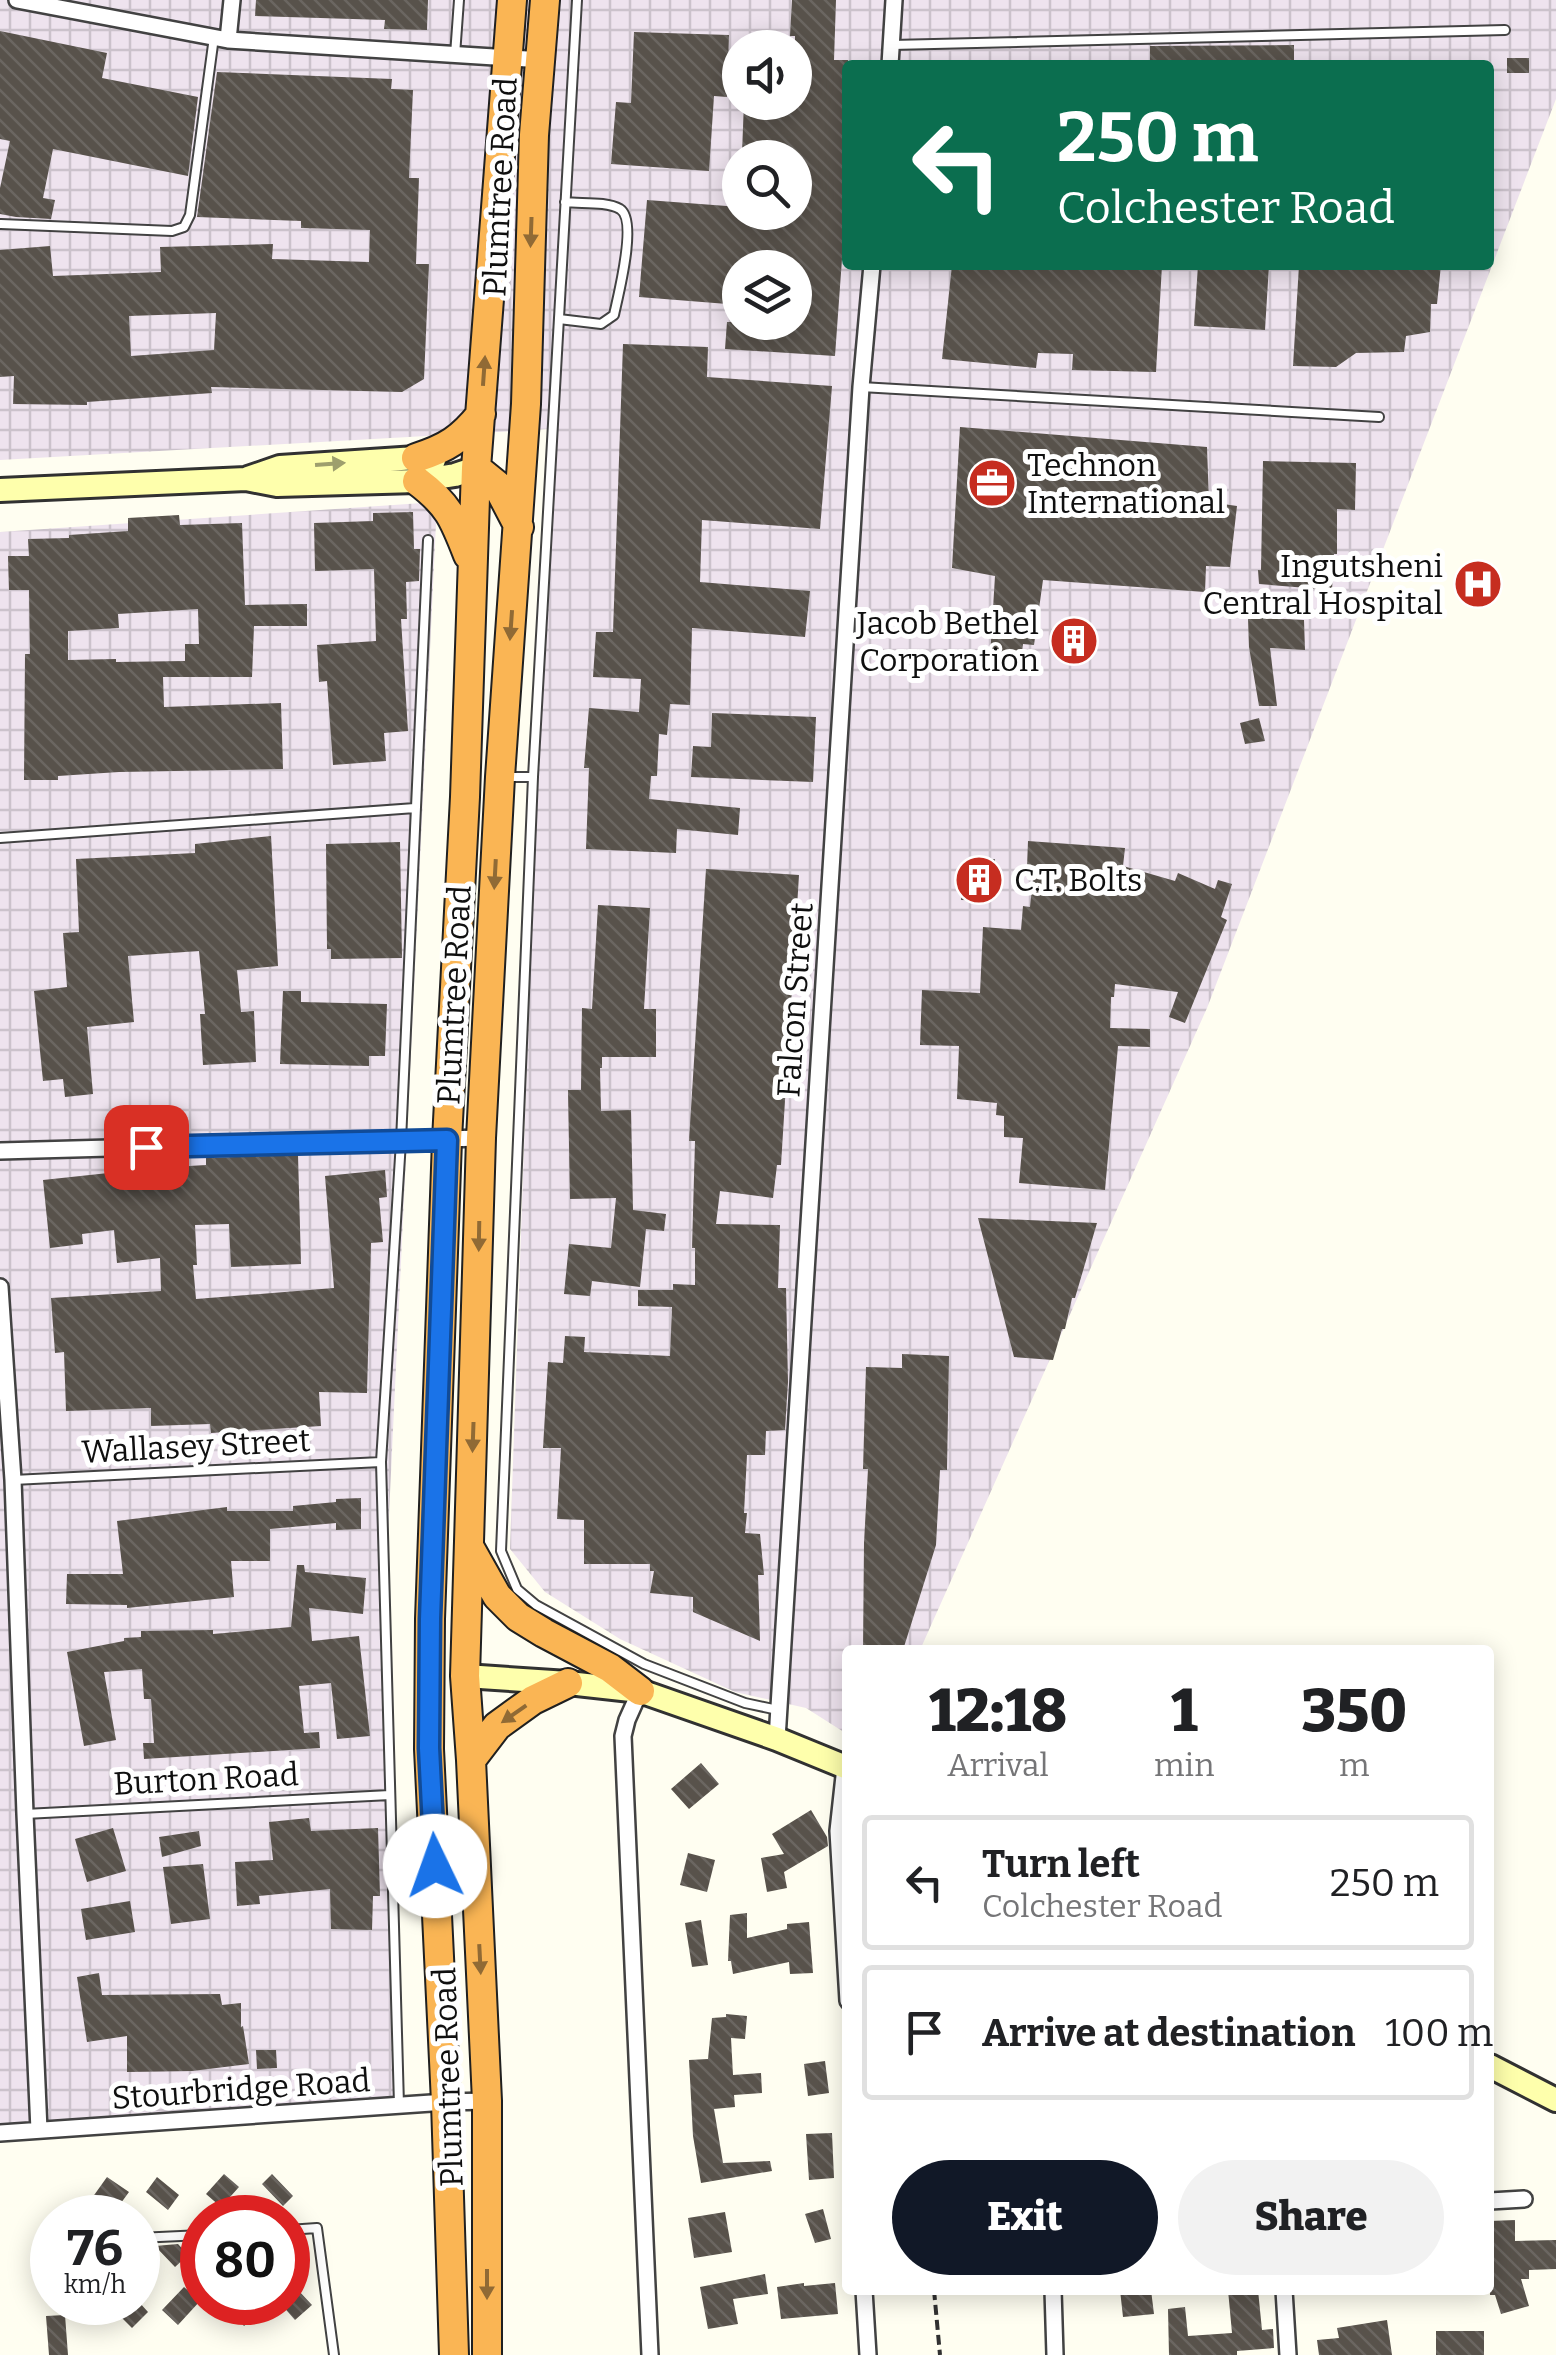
<!DOCTYPE html>
<style>
body{margin:0;font-family:Bitter,serif;background:#f2f2f2;color:#202124;height:100vh;display:flex;flex-direction:column;font-size:38px;white-space:nowrap}
*{box-sizing:border-box;margin:0}
p{font-size:32px;color:#757577}
.icon{flex:none;width:55px;height:55px;fill:none;stroke:currentColor;stroke-width:2;stroke-linecap:round;stroke-linejoin:round}
.map{position:relative;flex:1;overflow:hidden}
.panel{position:absolute;left:842px;top:1645px;width:652px;height:650px;display:flex;flex-direction:column;background:#fff;border-radius:10px;box-shadow:0 5px 25px #0003}
.panel>*{flex:none}
.guide{position:absolute;left:842px;top:60px;width:652px;height:210px;border-radius:10px;box-shadow:0 5px 25px #0003;background:#0b6e4f;color:#fff;overflow:hidden}
.fabs{position:absolute;left:722px;top:30px;display:grid;gap:20px}
.fabs a{display:grid;place-items:center;width:90px;height:90px;border-radius:50%;background:#fff;box-shadow:0 5px 25px #0003;font-size:50px}
.speed{position:absolute;left:30px;top:2195px;display:flex;gap:20px;font-size:50px;font-weight:700;text-align:center}
.speed>*{display:grid;place-content:center;width:130px;height:130px;border-radius:50%;background:#fff;box-shadow:0 5px 25px #0003;line-height:1}
.speed small{font-size:25px;font-weight:400}
.speed .limit{border:15px solid #d22;background:#fff;color:#111}
.pin{position:absolute;display:grid;place-items:center;width:85px;height:85px;color:#fff;margin:-42px;border-radius:20px;box-shadow:0 5px 15px #0006}
.me{position:absolute;width:110px;margin:-55px;rotate:357deg;stroke-linejoin:round;filter:drop-shadow(0 0 8px #0008)}
.turn{display:flex;align-items:center;gap:35px;height:210px;padding:0 50px;font-size:45px}
.turn .icon{width:130px;height:130px;stroke-width:2.5}
.turn b{display:block;font-size:70px;line-height:85px}
.eta{display:flex;justify-content:space-evenly;align-items:center;height:170px;text-align:center}
.eta b{font-size:60px;font-weight:800;line-height:70px}
.action{display:flex;gap:20px;margin-top:auto;padding:20px 50px}
.action a{flex:1;height:115px;border-radius:60px;background:#111827;color:#fff;font-size:40px;font-weight:800;line-height:115px;text-align:center}
.action a+a{background:#f2f2f2;color:#202124}
ul{padding:0;list-style:none}
li{display:flex;align-items:center;gap:30px;height:135px;margin:0 20px 15px;padding:0 30px;border:5px solid #e0e0e0;border-radius:10px}
li div{flex:1}
li b{display:block;font-size:38px}
li em{font-style:normal}
.map>svg:first-child{display:block}
.industrial{fill:url(#industrial-grid);fill-rule:evenodd}
.building{fill:url(#building-back-hatch);fill-rule:evenodd}
.lines{fill:none;stroke-linecap:round;stroke-linejoin:round}
.lane-casing{stroke:#424242;stroke-width:12}
.street-casing{stroke:#424242;stroke-width:20}
.secondary-casing{stroke:#313131;stroke-width:28}
.highway-casing{stroke:#202020;stroke-width:32}
.path{stroke:#313131;stroke-width:4;stroke-dasharray:10 5;stroke-linecap:butt}
.lane{stroke:#fff;stroke-width:8}
.street{stroke:#fff;stroke-width:15}
.secondary{stroke:#feffac;stroke-width:22}
.highway{stroke:#fab554;stroke-width:28}
.oneway{fill:#906a35}
.oneway2{fill:#9e9f6d}
.route-casing{stroke:#114b97;stroke-width:25}
.route{stroke:#1a73e8;stroke-width:18}
.labels{text-anchor:middle;stroke-width:10;stroke-linejoin:round;paint-order:stroke}
.street-label{font-size:32px;fill:#0f0f0f;stroke:#fff}
.poi-label{font-size:32px;fill:#0f0f0f;stroke:#fff;text-anchor:start}
</style>
<div class="map">
<svg width="1556" height="2355" viewBox="0 0 1556 2355">
<defs>
<pattern id="industrial-grid" width="8" height="8" patternUnits="userSpaceOnUse" patternTransform="scale(2.5)"><rect width="8" height="8" fill="#eee3ee"/><path d="M0 4h8M4 0v8" fill="none" stroke="#cbc2cb"/></pattern>
<pattern id="building-back-hatch" width="6" height="6" patternUnits="userSpaceOnUse" patternTransform="scale(2.5)"><rect width="6" height="6" fill="#58524b"/><path d="M-1 5l2 2M0 0l6 6M5-1l2 2" fill="none" stroke="#6b6661"/></pattern>
</defs>
<rect width="100%" height="100%" fill="#fffef1"/>
<path class="industrial" d="M0 0H1556V99L1207 1008 920 1650H848L847 1734 806 1708 735 1692 620 1639 545 1592 510 1549 549 429 0 460ZM740 48H795V102H740ZM848 65H1490V265H848ZM740 158H795V212H740ZM740 268H795V322H740Z
M437 502 386 1578 396 2100 0 2126V532Z"/>
<path class="building" d="M256 0H428L427 30 384 29 385 20 255 16Z
M792 0H836L834 60H848V176L835 356 725 349 727 322H795V268H740V305L639 297 647 200 740 207V212H795V156L742 153 744 102H795V36H790Z
M0 31 107 53 102 78 198 97 188 176 53 149 43 198 55 200 51 219 16 217 0 214V188L10 141 0 139Z
M634 32 729 35 727 97 714 96 709 171 611 164 616 102 631 103Z
M1294 45V65H1150V46Z
M1507 58H1529V73H1507Z
M217 72 392 79 391 89 413 90 409 178H419L416 264H429L424 379 402 392 211 387 212 393 87 402V405L13 404 14 376 0 377V250L50 246 53 276 161 272 160 247 273 244 272 259 369 262 370 230 301 228V221L197 217ZM216 313 214 350 131 356 129 316Z
M952 265H1162L1156 372 1072 370 1073 354 1038 353 1036 368 942 359Z
M1198 265H1269L1265 330 1194 326Z
M1299 265H1441L1437 304H1431L1430 332 1406 336 1404 352 1356 353 1336 367 1293 366Z
M623 344 708 347 707 377 832 386 820 529 702 520 700 582 810 591 805 637 692 628 690 705 670 704 667 735 659 734 657 776H651L649 799 740 808 738 835 677 829 676 853 586 849 589 768H584L589 708 639 712 641 679 593 677 596 632H613Z
M960 427 1207 447 1209 502 1237 506 1230 567 1206 566 1205 592 1043 580 1034 645 1023 644 1021 661 990 657 995 576 952 568Z
M1263 461 1356 463 1355 510 1337 509V554H1334L1332 590 1259 584 1258 570H1261Z
M413 512 414 549H420L419 581 406 582 407 619H401L408 731 384 733 386 761 333 765 327 681 319 682 317 645 376 641 374 569 315 571 314 523 373 521V513Z
M179 515 180 525 242 523 245 605 307 604V626H254L252 677H163L164 707 281 703 283 769 119 772 58 776V780H24L25 654H30L29 590H9L8 556H29L28 539 69 538V535L128 531V518ZM198 609 199 644H185V661L116 662V659L68 660V631L119 628 118 614Z
M1248 617 1304 620 1305 650 1270 648 1277 706H1259L1249 647Z
M712 713 816 717 813 782 691 777 693 746 711 747Z
M1259 718 1265 741 1245 744 1240 723Z
M271 836 278 966 237 970 241 1012 254 1011 256 1062 203 1065 200 1014H205L199 951 128 956 134 1022 87 1027 93 1094 65 1097 63 1079 43 1081 34 991 67 987 63 933 79 932 76 859 195 853V844Z
M1028 841 1125 848 1123 866 1175 881 1178 873 1215 889 1218 880 1232 884 1221 917 1227 920 1185 1023 1169 1017 1178 992 1115 984 1114 997H1111L1110 1028 1150 1029V1047L1118 1046 1105 1190 1019 1183 1023 1138 1004 1137V1116L996 1115 997 1103 957 1099 959 1046 920 1045 922 990 980 993 983 927 1021 930 1023 906 1030 907 1034 868 1027 867Z
M400 842 402 958 331 959V949H327L326 844Z
M995 859 993 901 961 900 965 860Z
M706 869 799 875 781 1165H777L773 1198 720 1191 716 1224 780 1225 778 1288H786L788 1382 785 1430 766 1431 765 1455H747L744 1513H747L745 1533 760 1534 764 1575H758L760 1641 693 1612V1597L650 1593 654 1571H650V1564H584V1520L557 1519 561 1448H543L548 1362 563 1363 565 1336 585 1337 584 1352 670 1356 672 1307 638 1306V1290H673V1284L695 1285V1248H692L695 1141H689Z
M598 905 650 908 644 1009H656V1057H602V1068H600L601 1111 631 1110 633 1210 666 1214 664 1231 646 1229 640 1287 592 1281 590 1296 564 1294 569 1244 611 1248 616 1198 570 1199 568 1090H581L582 1008 592 1009Z
M283 991H301V1002L387 1004 385 1056H369V1066L280 1064Z
M298 1155 301 1264 231 1267 229 1224 195 1225 197 1265H193L196 1299 334 1288 325 1176 385 1170 387 1197 379 1198 383 1242 371 1243 367 1393 319 1392 321 1426 211 1433 210 1424 151 1426V1408L66 1411 64 1352 55 1353 51 1298 161 1291 160 1258 117 1263 114 1230 82 1234 83 1244 50 1248 43 1180 155 1168 206 1165V1158Z
M978 1218 1097 1223 1075 1298H1072L1065 1329H1062L1053 1360 1014 1357Z
M902 1354 949 1356 947 1470H940L936 1545 903 1650H863L864 1543 868 1469H863L866 1367 902 1368Z
M361 1498V1529L336 1530V1523L270 1529V1561H231L234 1597 127 1608V1605L66 1604 67 1574H123L117 1521 227 1507V1511H293V1506L336 1502V1499Z
M297 1565H304L305 1572 366 1578 363 1614 309 1608 312 1641 359 1636 370 1736 337 1739 331 1683 299 1686 304 1733 319 1732 320 1748 144 1759 143 1743H154L151 1699H144L142 1669 104 1672 116 1740 84 1746 67 1652 124 1641V1638L141 1637V1631L213 1630V1634L291 1627Z
M701 1763 719 1784 689 1809 671 1789Z
M811 1810 827 1837 828 1846 784 1872 787 1888 767 1892 761 1858 784 1854 772 1834Z
M309 1818 311 1831 378 1828 380 1896H373L372 1930 331 1929 330 1889 259 1896 260 1904 237 1906 235 1862 273 1860 269 1822Z
M113 1828 126 1871 87 1882 75 1839Z
M199 1831 201 1846 162 1857 159 1837Z
M688 1853 715 1860 707 1892 680 1885Z
M203 1864 210 1919 171 1924 163 1867Z
M130 1901 135 1932 86 1940 81 1909Z
M747 1913V1938L787 1929V1924L809 1922 813 1973 790 1974 789 1962 733 1974 731 1961H728L730 1915Z
M701 1920 708 1965 692 1967 685 1923Z
M99 1973 102 1995 220 1994 222 2005 241 2003V2027L243 2026 249 2064 192 2071 127 2072V2036L87 2042 77 1977Z
M726 2014 747 2016 745 2039 731 2038 733 2075 761 2073 762 2093 734 2095 735 2107 714 2109 723 2163 770 2161 772 2171 701 2183 693 2136 689 2060 708 2059 712 2018 726 2017Z
M256 2050H276L277 2068 257 2069Z
M825 2061 829 2093 808 2096 804 2064Z
M832 2133 834 2178 809 2180 806 2134Z
M224 2174 239 2187 221 2207 206 2194Z
M272 2174 293 2196 283 2206 262 2184Z
M107 2177 129 2192 110 2218H105L87 2205Z
M157 2177 179 2195 168 2210 146 2192Z
M823 2209 831 2239 815 2243 805 2214Z
M725 2212 732 2252 694 2258 688 2218Z
M1515 2220V2241L1556 2240V2269L1529 2270V2279H1521L1529 2306 1501 2314 1495 2295H1490V2221Z
M178 2244 188 2255 175 2267 155 2246Z
M765 2274 768 2294 733 2299 738 2324 708 2329 700 2287Z
M804 2283V2286L835 2283 838 2314 781 2319 777 2287Z
M184 2287 200 2301 178 2325 162 2310Z
M297 2289 312 2305 295 2320 281 2304 288 2302V2298Z
M1120 2290H1151L1154 2314 1123 2317Z
M1228 2290H1258L1262 2330 1273 2329 1274 2348 1237 2351V2355H1169L1168 2309 1185 2307 1188 2336 1232 2333Z
M106 2302H139L148 2312 132 2328Z
M223 2302H251L260 2312 244 2326Z
M65 2315 68 2355H49L46 2316Z
M1387 2320 1392 2355H1319L1317 2340 1339 2338 1337 2328Z
M1436 2331H1484V2355H1436Z"/>
<g class="lines">
<g class="lane-casing">
<path id="lane" d="M892 45 1505 30
M455 55 459 0
M1 224 172 231 184 227 190 215 214 37
M559 319 601 324 614 315C618 296 638 220 620 209 606 201 581 204 565 202
M861 387 1379 417
M504 777H533L501 1551 517 1589 536 1605 644 1664 745 1703 778 1710
M533 777 577 0
M0 838 415 808
M13 1480 381 1462
M25 1814 390 1795
M399 2105 381 1462 401 1141 428 540
M288 2230 317 2228 334 2355
M138 2238 202 2235"/>
</g>
<g class="street-casing">
<path id="street" d="M17 0 228 40 542 60
M228 40 232 0
M890 65 894 0
M0 1151 481 1138
M0 1287 13 1480 25 1814 39 2130
M640 1691 627 1720 623 1736 650 2355
M777 1739 861 387 872 265
M845 1767 838 1831 848 2001
M0 2133 446 2102 487 2101
M1490 2201 1524 2199
M864 2290 868 2355
M1053 2290 1055 2355
M1284 2290 1288 2355"/>
</g>
<g class="secondary-casing">
<path id="secondary" d="M248 478 280 467 416 458 434 460
M0 490 246 479 277 485 417 481 455 475 476 468
M465 1676 568 1683 640 1691 777 1739 848 1768
M1490 2066 1556 2100"/>
</g>
<g class="highway-casing">
<path id="highway" d="M416 458C447 448 461 439 481 414
M476 468 497 485 519 527
M417 481C449 505 454 519 468 555
M470 1548 497 1596 518 1617 544 1633 610 1668 640 1691
M471 1760 497 1726 533 1700 568 1683
M454 2355 446 2102 429 1749 430 1619 447 1140 465 797 476 468 512 0
M487 2355V2101L471 1760 465 1676 481 1138 500 777 526 404 534 135 545 0"/>
</g>
<path class="path" d="M934 2290 940 2355"/>
<use href="#lane" class="lane"/>
<use href="#street" class="street"/>
<use href="#secondary" class="secondary"/>
<use href="#highway" class="highway"/>
</g>
<defs><path id="oneway-solid" d="M-6-.8H1V-3.2L6.5 0L1 3.2V.8H-6Z" transform="scale(2.5)"/></defs>
<g class="oneway">
<use href="#oneway-solid" transform="translate(531 232) rotate(92)"/>
<use href="#oneway-solid" transform="translate(484 371) rotate(-86)"/>
<use href="#oneway-solid" transform="translate(511 625) rotate(94)"/>
<use href="#oneway-solid" transform="translate(495 874) rotate(93)"/>
<use href="#oneway-solid" transform="translate(479 1236) rotate(91)"/>
<use href="#oneway-solid" transform="translate(473 1437) rotate(92)"/>
<use href="#oneway-solid" transform="translate(514 1714) rotate(145)"/>
<use href="#oneway-solid" transform="translate(480 1959) rotate(87)"/>
<use href="#oneway-solid" transform="translate(487 2284) rotate(90)"/>
</g>
<use class="oneway2" href="#oneway-solid" transform="translate(330 464) rotate(-4)"/>
<g class="lines">
<g class="route-casing">
<path id="route" d="M146 1147 447 1140 430 1619 429 1748 435 1866"/>
</g>
<use href="#route" class="route"/>
</g>
<defs>
<g id="office-disc" transform="scale(2.5)"><circle r="9.5" fill="#c62d20" stroke="#fff"/><path d="M-6-3h4V-5.5h4V-3h4V5H-6ZM-1-4.5V-3h2v-1.5ZM-6 0V1H6V0Z" fill="#fff"/></g>
<g id="hospital-disc" transform="scale(2.5)"><circle r="9.5" fill="#c62d20" stroke="#fff"/><path d="M-5-5h3v3.5h4V-5h3V5h-3V1.5h-4V5h-3Z" fill="#fff"/></g>
<g id="building-disc" transform="scale(2.5)"><circle r="9.5" fill="#c62d20" stroke="#fff"/><path d="M-4-6H4V6H1V3H-1V6H-4ZM-2.5-4.3h1.7v1.8h-1.7ZM.8-4.3h1.7v1.8H.8ZM-2.5-1h1.7V.8h-1.7ZM.8-1h1.7V.8H.8Z" fill="#fff"/></g>
</defs>
<g fill-rule="evenodd">
<use href="#office-disc" x="992" y="483"/>
<use href="#hospital-disc" x="1478" y="584"/>
<use href="#building-disc" x="1074" y="641"/>
<use href="#building-disc" x="979" y="880"/>
</g>
<g class="labels">
<g class="street-label">
<text transform="translate(500 187) rotate(-87)" y="11">Plumtree Road</text>
<text transform="translate(454 995) rotate(-87)" y="11">Plumtree Road</text>
<text transform="translate(795 1000) rotate(-86)" y="11">Falcon Street</text>
<text transform="translate(196 1446) rotate(-3)" y="11">Wallasey Street</text>
<text transform="translate(206 1779) rotate(-3)" y="11">Burton Road</text>
<text transform="translate(448 2077) rotate(-92)" y="11">Plumtree Road</text>
<text transform="translate(241 2089) rotate(-4)" y="11">Stourbridge Road</text>
</g>
<g class="poi-label">
<text x="1027" y="476">Technon<tspan x="1027" dy="37">International</tspan></text>
<text x="1443" y="577" text-anchor="end">Ingutsheni<tspan x="1443" dy="37">Central Hospital</tspan></text>
<text x="1039" y="634" text-anchor="end">Jacob Bethel<tspan x="1039" dy="37">Corporation</tspan></text>
<text x="1014" y="891">C.T. Bolts</text>
</g>
</g>
</svg>
<div class="fabs">
<a><svg class="icon" aria-label="sound" viewBox="0 0 24 24"><path d="M4 9h4l5-4v14l-5-4H4zM17 9q2 3 0 6"/></svg></a>
<a><svg class="icon" aria-label="search" viewBox="0 0 24 24"><circle cx="10" cy="10" r="6"/><path d="M15 15l6 6"/></svg></a>
<a><svg class="icon" aria-label="layers" viewBox="0 0 24 24"><path d="M12 4l9 5-9 5-9-5zM3 14l9 5 9-5"/></svg></a>
</div>
<div class="speed"><div>76<small>km/h</small></div><div class="limit">80</div></div>
<div class="pin" style="left:146px;top:1147px;background:#d93025"><svg class="icon" aria-label="arrive" viewBox="0 0 24 24"><path d="M6 21V4h12l-3 4 3 4H6"/></svg></div>
<svg class="me" style="left:435px;top:1866px" viewBox="-20 -20 40 40"><circle r="19" fill="#fff"/><path d="M0-13L10 11 0 6-10 11z" fill="#1a73e8"/></svg>
<div class="guide">
<div class="turn"><svg class="icon" aria-label="left" viewBox="0 0 24 24"><path d="M17 20v-9H6M10 6l-5 5 5 5"/></svg><div><b>250 m</b>Colchester Road</div></div>
</div>
<section class="panel">
<div class="eta">
<div><b>12:18</b><p>Arrival</p></div>
<div><b>1</b><p>min</p></div>
<div><b>350</b><p>m</p></div>
</div>
<ul>
<li><svg class="icon" aria-label="left" viewBox="0 0 24 24"><path d="M17 20v-9H6M10 6l-5 5 5 5"/></svg><div><b>Turn left</b><p>Colchester Road</p></div><em>250 m</em></li>
<li><svg class="icon" aria-label="arrive" viewBox="0 0 24 24"><path d="M6 21V4h12l-3 4 3 4H6"/></svg><div><b>Arrive at destination</b></div><em>100 m</em></li>
</ul>
<div class="action"><a>Exit</a><a>Share</a></div>
</section>
</div>
